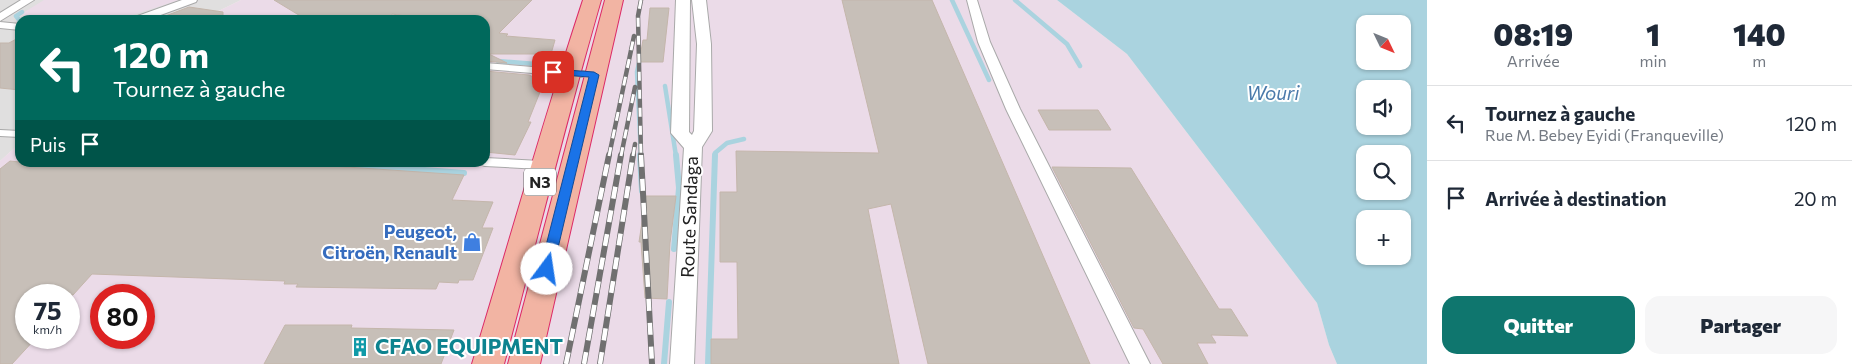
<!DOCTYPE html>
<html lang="fr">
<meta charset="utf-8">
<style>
body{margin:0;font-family:Commissioner,sans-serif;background:#f6f6f7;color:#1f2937;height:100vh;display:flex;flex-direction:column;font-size:19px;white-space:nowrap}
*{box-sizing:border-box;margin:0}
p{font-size:16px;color:#747a83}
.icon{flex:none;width:28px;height:28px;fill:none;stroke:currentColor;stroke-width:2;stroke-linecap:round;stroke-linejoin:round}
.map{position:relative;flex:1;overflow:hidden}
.panel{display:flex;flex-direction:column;background:#fff;width:425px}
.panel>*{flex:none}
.guide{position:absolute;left:15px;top:15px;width:475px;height:152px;border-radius:15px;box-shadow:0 1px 4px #0004;background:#00695c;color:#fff;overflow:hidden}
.needle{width:32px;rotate:133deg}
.fabs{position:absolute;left:1356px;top:15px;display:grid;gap:10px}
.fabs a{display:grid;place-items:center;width:55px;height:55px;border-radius:10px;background:#fff;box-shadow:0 1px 4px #0004;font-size:25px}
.speed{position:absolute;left:15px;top:284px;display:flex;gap:10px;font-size:25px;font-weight:700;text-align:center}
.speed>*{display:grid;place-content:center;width:65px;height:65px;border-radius:50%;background:#fff;box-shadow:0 1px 4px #0004;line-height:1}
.speed small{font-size:12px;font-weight:400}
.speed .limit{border:8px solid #d22;background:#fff;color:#111}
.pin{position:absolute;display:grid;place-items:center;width:42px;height:42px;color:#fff;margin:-21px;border-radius:10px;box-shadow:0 2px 8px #0006}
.me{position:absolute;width:55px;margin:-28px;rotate:14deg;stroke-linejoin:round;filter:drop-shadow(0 0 4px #0008)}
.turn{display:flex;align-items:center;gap:18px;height:105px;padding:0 15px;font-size:22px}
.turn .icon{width:65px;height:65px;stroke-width:2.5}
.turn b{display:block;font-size:35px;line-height:42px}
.then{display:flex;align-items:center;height:48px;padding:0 15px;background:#0003;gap:10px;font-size:19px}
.eta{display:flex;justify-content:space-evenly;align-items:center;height:85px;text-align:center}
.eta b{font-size:30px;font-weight:800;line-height:35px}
.cta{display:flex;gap:10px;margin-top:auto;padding:10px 15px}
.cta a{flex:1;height:58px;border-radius:15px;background:#0f766e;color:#fff;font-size:20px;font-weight:800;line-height:58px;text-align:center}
.cta a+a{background:#f6f6f7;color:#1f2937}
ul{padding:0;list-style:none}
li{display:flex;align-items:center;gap:15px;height:75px;padding:0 15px;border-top:1px solid #e0e1e3}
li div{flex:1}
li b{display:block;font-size:19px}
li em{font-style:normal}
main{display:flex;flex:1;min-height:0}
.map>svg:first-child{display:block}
.residential{fill:#e0dfdf}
.industrial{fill:#ebdbe8;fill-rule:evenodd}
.water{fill:#aad3df;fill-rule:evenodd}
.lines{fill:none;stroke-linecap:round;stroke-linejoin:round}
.stream-far1{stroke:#aad3df;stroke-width:4.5}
.stream{stroke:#aad3df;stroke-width:6}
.building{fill:#c7bfb8;stroke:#c4b6ab}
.service-far1-casing{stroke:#a9a9a9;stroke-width:8}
.service-casing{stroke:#a9a9a9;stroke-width:10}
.minor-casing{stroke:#a9a9a9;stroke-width:2}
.tertiary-casing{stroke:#a9a9a9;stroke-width:2}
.trunk-casing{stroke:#dc2a67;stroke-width:2}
.service-far1{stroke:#fff;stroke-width:6}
.service{stroke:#fff;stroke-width:8}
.minor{fill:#fff;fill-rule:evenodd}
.tertiary{fill:#fff;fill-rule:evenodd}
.trunk{fill:#f2b4a3;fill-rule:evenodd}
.rail-far1-casing{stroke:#707070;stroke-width:4.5}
.rail-casing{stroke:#707070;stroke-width:6}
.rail-far1{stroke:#fff;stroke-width:3;stroke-dasharray:9;stroke-linecap:butt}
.rail{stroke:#fff;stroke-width:4.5;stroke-dasharray:12;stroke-linecap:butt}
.route{fill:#1a73e8;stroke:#114b97}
.labels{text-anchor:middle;stroke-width:4;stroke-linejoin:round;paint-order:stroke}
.shield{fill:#fff;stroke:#646464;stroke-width:1}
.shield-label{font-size:16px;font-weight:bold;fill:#222}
.street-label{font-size:18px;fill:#222;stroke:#fff}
.shop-label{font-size:18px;font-weight:bold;fill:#366cbe;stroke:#fff;text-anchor:end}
.water-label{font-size:19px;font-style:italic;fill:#4a7aab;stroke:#fff}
.near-culture-label{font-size:21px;font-weight:bold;fill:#0d838f;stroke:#fff;text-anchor:start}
</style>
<main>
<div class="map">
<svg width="1427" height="364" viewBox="0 0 1427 364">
<rect width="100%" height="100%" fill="#f2efe9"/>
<path class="residential" d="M0 0H241L200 20H20V143L0 161Z"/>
<path class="industrial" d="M44 0H179L118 20 24 19 23 13Z
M241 0H1057L1127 54 1317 303 1329 345 1337 364H0V161L20 143V162H485V20H200ZM26 295H69V338H26ZM101 295H144V338H101Z"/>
<path class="water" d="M1057 0H1427V364H1337L1329 345 1317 303 1127 54ZM1365 24H1402V61H1365ZM1365 89H1402V126H1365ZM1365 154H1402V191H1365ZM1365 219H1402V256H1365Z"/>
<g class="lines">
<path class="stream-far1" d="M952 0 989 80
M1015 0 1067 44 1080 66
M20 21 16 16 22 12
M498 61 536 64
M639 63 637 72 641 156
M665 86 676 156
M715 156V153L727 143 744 139"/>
<path class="stream" d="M640 155 642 191
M326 162 398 168
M398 168 464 173
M674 249 679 188 676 155
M664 364 669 302
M708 364 715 155"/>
</g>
<path class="building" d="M274 0H532L499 33 508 34 506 36 555 40 551 54H489L507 63 485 61V20H431L392 14V20H307Z
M842 0H932L1090 364H928L891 204 868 209 899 364H711V339H738L737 262H720V192H737L736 151 879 153Z
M189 7 223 12V20H155Z
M650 8H669L663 62H639L643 40H647Z
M20 37V90L0 88V43H9Z
M485 71 529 75 544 82 528 122H531L515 155 485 152Z
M1038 110H1098L1111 130H1049Z
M10 161 20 162H273L464 175 452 200 493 202 482 228H493L473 280H459L458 283 439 282 436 289 296 287 298 284H284L285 281 92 274 73 295H26V338H36L12 364H0V169Z
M1052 167 1131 168 1219 309H1231L1248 336 1211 335 1216 343H1197L1208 364H1163L1143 329 1134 328Z
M646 196H676L670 243 667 299 645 298 641 242H639Z
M285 325H352L351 328 454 330 441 364H264Z"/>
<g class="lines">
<g class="service-far1-casing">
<path id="service-far1" d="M485 66 594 75
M0 133 20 134"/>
</g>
<g class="service-casing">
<path id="service" d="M485 162 540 165"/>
</g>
<g class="minor-casing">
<path id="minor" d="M21 0H34L0 21V13Z
M182 0H197L196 2 147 20H130L132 18Z
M967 0H977L990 42 1020 109 1150 364H1130L1006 109 978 42Z
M0 22 20 24V30L0 28Z"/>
</g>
<g class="tertiary-casing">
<path id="tertiary" d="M676 0H690L689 132 692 135 694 131 697 44 692 0H706L711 44 712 131 702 147 694 364H670L684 148 671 133Z"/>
</g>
<g class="trunk-casing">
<path id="trunk" d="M583 0H601C566 121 536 243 504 364H472C509 243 543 121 583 0Z
M605 0H623L540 364H508Z"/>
</g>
<use href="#service-far1" class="service-far1"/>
<use href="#service" class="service"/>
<use href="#minor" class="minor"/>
<use href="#tertiary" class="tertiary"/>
<use href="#trunk" class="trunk"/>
<g class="rail-far1-casing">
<path id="rail-far1" d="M641 0 638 16 641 156
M609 156 634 36
M621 156 635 87
M633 156 635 144"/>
</g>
<g class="rail-casing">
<path id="rail" d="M641 155 652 364
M566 364 609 155
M584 364 621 155
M600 364 633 155"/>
</g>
<use href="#rail-far1" class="rail-far1"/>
<use href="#rail" class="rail"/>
</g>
<path class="route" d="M553 69 594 72 599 75 553 269 551 272H542L540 269 589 77 550 74 548 72Z"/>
<defs>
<g id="shop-bare" transform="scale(1.5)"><path d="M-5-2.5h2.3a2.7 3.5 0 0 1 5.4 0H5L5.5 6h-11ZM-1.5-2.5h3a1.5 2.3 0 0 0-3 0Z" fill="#3f7fe0" stroke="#fff" stroke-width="2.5" paint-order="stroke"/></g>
<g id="building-bare" transform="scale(1.5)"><path d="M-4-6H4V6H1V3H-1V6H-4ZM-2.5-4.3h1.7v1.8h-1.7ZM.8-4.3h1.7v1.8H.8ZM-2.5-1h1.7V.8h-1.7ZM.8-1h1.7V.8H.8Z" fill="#0f9aa8" stroke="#fff" stroke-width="2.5" paint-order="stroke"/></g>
</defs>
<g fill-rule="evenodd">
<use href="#shop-bare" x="472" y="242"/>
<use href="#building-bare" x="360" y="347"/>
</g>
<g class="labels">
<rect class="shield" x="524" y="168.5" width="32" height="27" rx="4"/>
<g class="shield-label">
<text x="540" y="188">N3</text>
</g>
<g class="street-label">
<text transform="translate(690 217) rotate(-88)" y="6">Route Sandaga</text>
</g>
<g class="shop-label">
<text x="457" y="238">Peugeot,<tspan x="457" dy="21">Citroën, Renault</tspan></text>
</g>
<g class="water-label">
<text x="1273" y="100">Wouri</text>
</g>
<g class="near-culture-label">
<text x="375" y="354">CFAO EQUIPMENT</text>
</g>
</g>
</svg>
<div class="fabs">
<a><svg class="needle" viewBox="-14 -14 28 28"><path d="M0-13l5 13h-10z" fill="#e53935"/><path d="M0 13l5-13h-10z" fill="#747a83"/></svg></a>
<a><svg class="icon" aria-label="sound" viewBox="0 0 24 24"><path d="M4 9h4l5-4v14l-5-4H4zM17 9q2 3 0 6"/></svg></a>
<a><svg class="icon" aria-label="search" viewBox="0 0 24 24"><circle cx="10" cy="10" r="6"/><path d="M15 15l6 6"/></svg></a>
<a>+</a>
</div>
<div class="speed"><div>75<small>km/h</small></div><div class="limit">80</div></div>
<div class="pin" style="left:553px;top:72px;background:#d93025"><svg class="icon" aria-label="arrive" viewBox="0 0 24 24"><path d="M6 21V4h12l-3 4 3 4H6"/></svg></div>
<svg class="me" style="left:547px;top:269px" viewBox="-20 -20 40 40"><circle r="19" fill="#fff"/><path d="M0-13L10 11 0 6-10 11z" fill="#1a73e8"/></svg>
<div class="guide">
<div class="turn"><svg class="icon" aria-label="left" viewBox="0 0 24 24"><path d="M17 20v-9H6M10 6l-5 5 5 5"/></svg><div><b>120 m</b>Tournez à gauche</div></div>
<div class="then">Puis<svg class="icon" aria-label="arrive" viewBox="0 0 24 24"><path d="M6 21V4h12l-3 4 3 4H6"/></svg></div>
</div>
</div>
<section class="panel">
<div class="eta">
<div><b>08:19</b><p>Arrivée</p></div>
<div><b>1</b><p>min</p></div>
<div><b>140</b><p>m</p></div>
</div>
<ul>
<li><svg class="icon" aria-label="left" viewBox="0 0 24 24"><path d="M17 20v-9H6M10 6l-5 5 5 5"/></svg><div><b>Tournez à gauche</b><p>Rue M. Bebey Eyidi (Franqueville)</p></div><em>120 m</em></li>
<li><svg class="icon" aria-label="arrive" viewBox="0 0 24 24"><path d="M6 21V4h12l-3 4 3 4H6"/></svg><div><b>Arrivée à destination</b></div><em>20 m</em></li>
</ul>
<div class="cta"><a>Quitter</a><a>Partager</a></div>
</section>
</main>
